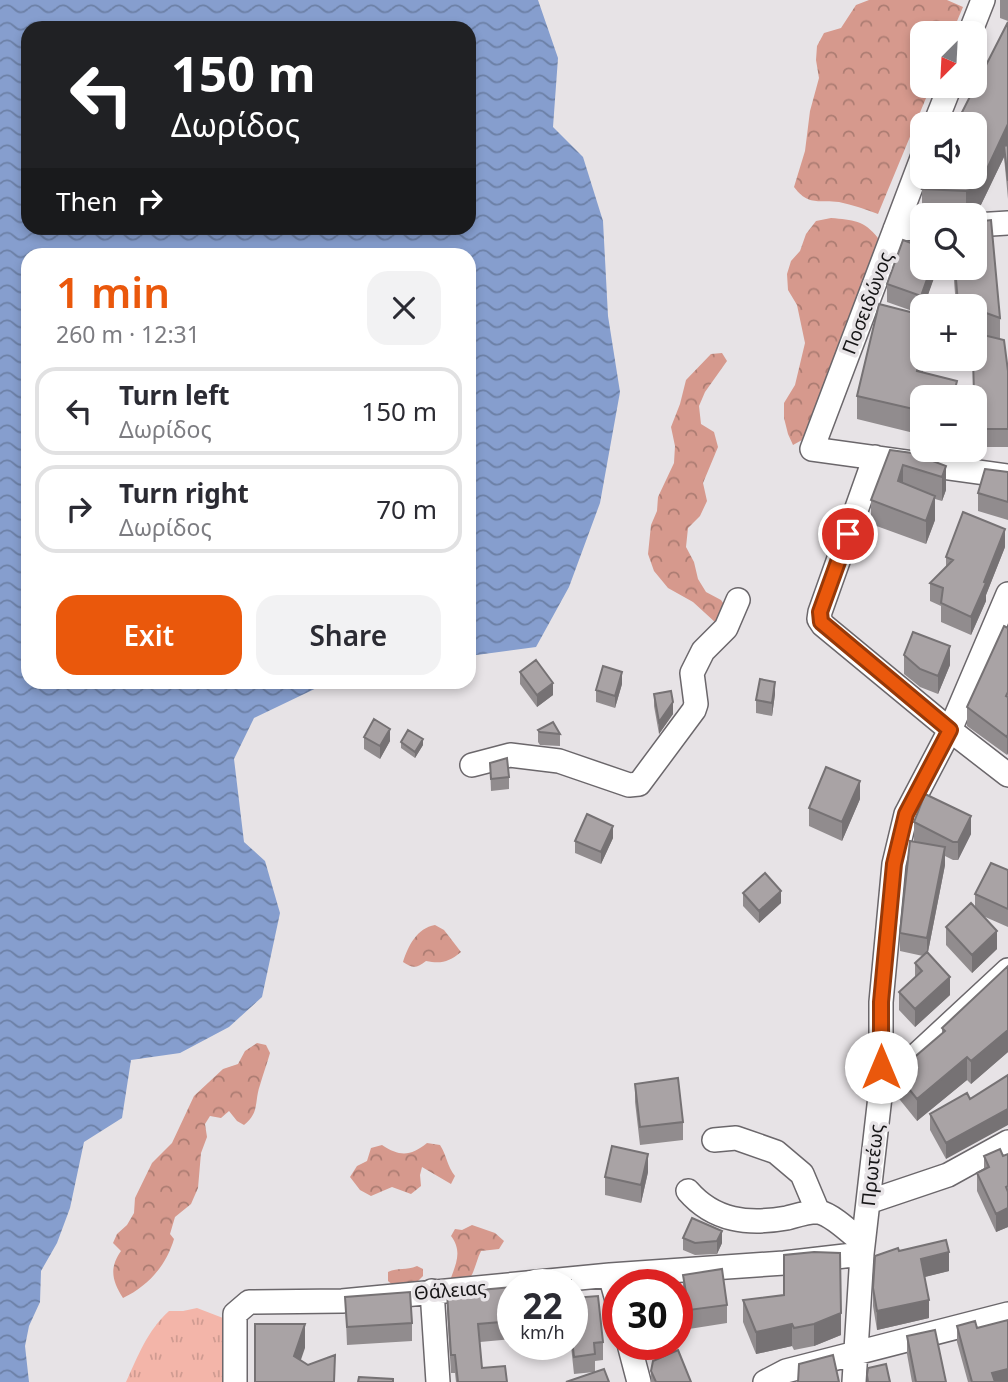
<!DOCTYPE html>
<meta charset="utf-8">
<style>
body{margin:0;font-family:"Noto Sans",sans-serif;background:#f2f2f3;color:#2b2b33;height:100vh;display:flex;flex-direction:column;font-size:26px;white-space:nowrap}
*{box-sizing:border-box;margin:0}
p{font-size:23px;color:#7c7c81}
.icon{flex:none;width:38px;height:38px;fill:none;stroke:currentColor;stroke-width:2;stroke-linecap:round;stroke-linejoin:round}
.map{position:relative;flex:1;overflow:hidden}
.details{position:absolute;left:21px;top:248px;width:455px;height:441px;display:flex;flex-direction:column;background:#fff;border-radius:21px;box-shadow:0 4px 10px #0003}
.details>*{flex:none}
.hud{position:absolute;left:21px;top:21px;width:455px;height:214px;border-radius:21px;box-shadow:0 4px 10px #0003;background:#202124;color:#fff;overflow:hidden}
.needle{width:46px;rotate:204deg}
.fabs{position:absolute;left:910px;top:21px;display:grid;gap:14px}
.fabs a{display:grid;place-items:center;width:77px;height:77px;border-radius:14px;background:#fff;box-shadow:0 4px 10px #0003;font-size:35px}
.speed{position:absolute;left:497px;top:1269px;display:flex;gap:14px;font-size:35px;font-weight:700;text-align:center}
.speed>*{display:grid;place-content:center;width:91px;height:91px;border-radius:50%;background:#fff;box-shadow:0 4px 10px #0003;line-height:1}
.speed small{font-size:18px;font-weight:400}
.speed .limit{border:10px solid #d22;background:#fff;color:#111}
.pin{position:absolute;display:grid;place-items:center;width:60px;height:60px;color:#fff;margin:-30px;border:4px solid #fff;border-radius:50%;box-shadow:0 2px 7px #0007}
.me{position:absolute;width:77px;margin:-38px;rotate:0deg;stroke-linejoin:round;filter:drop-shadow(0 0 5px #0008)}
.turn{display:flex;align-items:center;gap:24px;height:147px;padding:0 35px;font-size:32px}
.turn .icon{width:91px;height:91px;stroke-width:2.5}
.turn b{display:block;font-size:49px;line-height:60px}
.then{display:flex;align-items:center;height:66px;padding:0 35px;background:#0003;gap:14px;font-size:26px}
.round{display:grid;place-items:center;flex:none;width:74px;height:74px;border-radius:21px;background:#f2f2f3}
.head{display:flex;align-items:center;justify-content:space-between;height:119px;padding:0 35px}
h1{font-size:42px;font-weight:600;line-height:52px;color:#ea580c}
.primary-button{display:flex;gap:14px;margin-top:auto;padding:14px 35px}
.primary-button a{flex:1;height:80px;border-radius:21px;background:#ea580c;color:#fff;font-size:28px;font-weight:600;line-height:80px;text-align:center}
.primary-button a+a{background:#f2f2f3;color:#2b2b33}
ul{padding:0;list-style:none}
li{display:flex;align-items:center;gap:21px;height:88px;margin:0 14px 10px;padding:0 21px;border:4px solid #e1e1e2;border-radius:21px}
li div{flex:1}
li b{display:block;font-size:26px}
li em{font-style:normal}
.map>svg:first-child{display:block}
.grass{fill:url(#grass-tufts)}
.forest{fill:url(#forest-crowns)}
.water{fill:url(#water-waves);fill-rule:evenodd}
.lines{fill:none;stroke-linecap:round;stroke-linejoin:round}
.minor-casing{stroke:#6b676b;stroke-width:26}
.minor{stroke:#fff;stroke-width:23}
.wall{fill:#918c8e}
.shaded-wall{fill:#767274}
.building{fill:#a9a3a5;stroke:#767274;stroke-width:2}
.route-casing{stroke:#983908;stroke-width:18}
.route{stroke:#ea580c;stroke-width:12}
.labels{text-anchor:middle;stroke-width:7;stroke-linejoin:round;paint-order:stroke}
.street-label{font-size:19px;fill:#151415;stroke:#e7e3e6}
</style>
<div class="map">
<svg width="1008" height="1382" viewBox="0 0 1008 1382">
<defs>
<pattern id="grass-tufts" width="24" height="20" patternUnits="userSpaceOnUse" patternTransform="scale(1.75)"><rect width="24" height="20" fill="#f3b5a9"/><path d="M3 7l-1-3M5 7V3M7 7l1-3M15 17l-1-3M17 17v-4M19 17l1-3" fill="none" stroke="#cf9b91"/></pattern>
<pattern id="forest-crowns" width="20" height="18" patternUnits="userSpaceOnUse" patternTransform="scale(1.75)"><rect width="20" height="18" fill="#d6998d"/><path d="M2 6a3 3 0 1 1 6 0M12 15a3 3 0 1 1 6 0" fill="none" stroke="#ac7c72"/></pattern>
<pattern id="water-waves" width="16" height="10" patternUnits="userSpaceOnUse" patternTransform="scale(1.75)"><rect width="16" height="10" fill="#869ece"/><path d="M0 5q4-4 8 0t8 0" fill="none" stroke="#6c80a6"/></pattern>
</defs>
<rect width="100%" height="100%" fill="#e7e3e6"/>
<path class="grass" d="M197 1308 223 1318 224 1336 222 1382H126C138 1356 147 1331 169 1311H183Z"/>
<path class="forest" d="M869 0H947L963 7 952 33H922V86H931L878 214C865 209 853 205 839 202 819 199 809 207 794 187L805 151 810 111 819 78 816 60 817 46 824 33 841 28 856 5Z
M831 218C853 220 864 220 878 238L874 265 813 428 802 440 793 445 788 434 784 418V403L795 385 805 343 797 305 788 290 787 274 791 261 800 251 806 234 816 221Z
M722 353 727 361 705 392 699 406 701 424 714 432 718 447 703 483 707 501 700 516 688 528 686 547 694 562 698 579 706 592 721 600 726 607 716 623 693 602 668 588 654 571 648 554 651 525 657 511 658 497 674 463 675 446 671 427 680 404 686 380 711 354Z
M435 925 444 930 461 952C449 962 441 964 426 961 417 968 413 969 403 962 408 946 417 928 435 925Z
M257 1043 266 1045 270 1053C267 1064 263 1074 260 1085 254 1102 260 1112 244 1125L237 1121 229 1111 221 1118 210 1116 205 1124 207 1137 201 1153 198 1188 191 1204 175 1217 170 1234 174 1239C166 1266 148 1286 123 1298 112 1281 109 1268 121 1251L113 1243 117 1234 127 1225 134 1213 135 1198 152 1163 172 1143 194 1096 223 1069 238 1064 245 1051Z
M427 1143 440 1145C447 1156 447 1166 455 1176L451 1184 422 1167 420 1175 421 1186 411 1194 392 1187 371 1196 360 1190 350 1177 357 1166 367 1161 371 1148 382 1145C400 1157 411 1156 427 1143Z
M472 1225 495 1233 504 1241 499 1249 481 1251C475 1263 475 1274 466 1283L449 1284C454 1267 464 1253 451 1236L455 1229 462 1230Z
M417 1266 423 1269V1276L415 1284 404 1283 396 1288 388 1281V1272C398 1267 406 1271 417 1266Z"/>
<path class="water" d="M0 0H538L558 58 553 127 583 157 603 221 608 316 620 392 600 503 569 587 536 647 469 656V256H28V682L327 683 254 718 234 759 244 842 265 861 280 913 262 997 229 1027 180 1053 131 1060 122 1118 84 1142 70 1208 57 1243 41 1271 40 1302 29 1326 25 1346 29 1382H0ZM28 28H469V228H28Z"/>
<g class="lines">
<g class="minor-casing">
<path id="minor" d="M970 33 983 0
M935 124 950 86
M922 158 812 449 1008 476
M975 225 1008 223
M895 229 922 228
M875 457 820 612 819 619 823 625 950 730 1008 775
M472 765 510 755 559 761 629 785 639 784 694 710 696 704 692 673 703 651 726 628 738 600
M883 1086 1008 970
M714 1140 736 1138 776 1152 802 1174 818 1212
M688 1191C714 1221 748 1225 787 1218 795 1216 810 1211 819 1212 833 1215 852 1234 863 1243
M868 1202 948 1175 1008 1142
M610 1275 618 1304
M432 1291 438 1382
M629 1344 639 1382
M235 1382V1314L249 1302 342 1301 610 1275 784 1263 862 1254
M765 1382 786 1371 1008 1314
M854 1382 862 1254 881 1088V1002L894 864 906 814 950 730 1008 594"/>
</g>
<use href="#minor" class="minor"/>
</g>
<path class="wall" d="M1000 0H1008V21L1000 18Z
M1008 22V199L1004 157 978 211 966 214 922 211V189Z
M937 268 924 306H922L921 314 887 302V284Z
M953 268H975L1000 318V340L1008 371V447H975V306H956Z
M922 359H926L923 372 957 397H922V435L857 419V396Z
M890 450 946 466V490L942 501 935 499V520L926 544 871 524V500Z
M1008 472V520L978 511V493Z
M1005 547 986 595V601L971 635 941 622V606L930 601V583L946 567V557Z
M1008 628V753L1007 755 967 726V707Z
M904 655 950 665 938 694 920 687 904 674Z
M520 672 553 695 537 707 520 684Z
M622 684 615 708 596 702V690Z
M654 694 673 714 659 734 654 706Z
M775 694 772 716 756 713V700Z
M538 730 560 734V746L540 745 538 742Z
M364 737 390 741 380 759 364 749Z
M401 742 423 745 415 758 401 748Z
M490 763 509 777V789L491 791Z
M860 799 842 841 809 826V808Z
M914 822 971 834 958 860H953L945 856V865L928 952 950 995 915 1027 899 1010V992L915 977V963L923 956 900 951V933L918 842 914 841Z
M613 838 601 864 575 853V841Z
M1008 870V927L983 916 997 949 972 973 946 945V927L975 907V894Z
M743 893 781 903 759 923 743 906Z
M1008 966V1052L971 1084 967 1080 917 1121 896 1095V1073L942 1034V1028Z
M635 1084 683 1122V1140L640 1145 635 1102Z
M970 1099 946 1159 930 1130V1114Z
M1008 1154V1227L996 1232 977 1191V1173L984 1170V1156H1003Z
M648 1172 641 1203 605 1195V1177Z
M692 1218 722 1243 717 1254 695 1255 683 1250V1238Z
M899 1251 949 1271 924 1277 929 1318 877 1330 873 1306V1288Z
M683 1275 727 1305V1323L689 1329 683 1293Z
M513 1287V1339L480 1342 482 1368 507 1382H456L455 1373H451L447 1310V1293Z
M572 1293 573 1298 603 1342V1360L595 1361V1372H594L574 1374 571 1346 533 1351 532 1344H572Z
M784 1295 841 1335 814 1346 794 1350 792 1346 756 1354 743 1322V1300Z
M345 1297 412 1323V1341L347 1345Z
M957 1326 977 1328 1008 1382H968L957 1342Z
M907 1336 946 1382H912L907 1354Z
M651 1371 691 1382H651Z"/>
<path class="shaded-wall" d="M1008 124V147L1004 146V157L978 211 966 214V191Z
M931 268H937V270L924 306H922L921 314V296Z
M922 351V359H926L917 395V371Z
M957 381V397H953Z
M903 465V489L898 481Z
M946 466V490L942 501V477Z
M935 496V520L926 544V521Z
M1005 529V547L986 595V601L971 635V617Z
M950 646V665L938 694V676Z
M622 672V684L615 708V696Z
M775 682V694L772 716V703Z
M553 683V695L537 707V695Z
M673 702V714L659 734V722Z
M390 729V741L380 759V746Z
M1008 734V753L1007 755V737Z
M423 739V745L415 758V752Z
M860 781V799L842 841V822Z
M971 816V834L958 860V842Z
M613 826V838L601 864V852Z
M945 847V865L927 957V938Z
M781 891V903L759 923V911Z
M997 931V949L972 973V955Z
M950 977V995L915 1027V1009Z
M1008 1030V1052L971 1084V1061Z
M967 1057V1080L917 1121V1099Z
M1008 1109V1125L946 1159V1143Z
M648 1154V1172L641 1203V1185Z
M1008 1208V1227L996 1232V1214Z
M722 1231V1243L717 1254V1241Z
M949 1252V1271L921 1278V1259Z
M929 1300V1318L877 1330V1311Z
M841 1313V1335L814 1346V1324Z
M305 1324V1348L294 1380V1356Z
M792 1324V1346L756 1354V1332Z
M645 1344H665V1346L645 1351Z
M1008 1369V1382H992V1373Z"/>
<path class="building" d="M1008 22V124L978 188 966 191 922 189 928 177H975V124H956Z
M1008 145V181L1004 146Z
M991 220 1000 318 975 309V306H968L958 303 955 268H975V222Z
M903 240 922 247V268H931L921 296 887 284Z
M879 304 922 315V351L917 371 957 381 953 397H922V411L857 396Z
M975 333 1004 340 1008 371V429H975L973 359H975Z
M890 450 912 453 946 466 942 477 903 465 898 481 935 496 926 521 871 500Z
M985 469 1008 472V502L978 493Z
M963 512 1005 529 984 582 986 583 971 617 941 603 943 588 930 583 953 560 946 557Z
M1004 626 1008 628V692L1006 696 1008 697V734L1007 737 967 707Z
M913 632 950 646 938 676 920 669 904 655Z
M536 660 553 683 537 695 520 672Z
M603 666 622 672 615 696 596 690Z
M760 679 775 682 772 703 756 700Z
M671 691 673 702 659 722 654 694Z
M374 719 390 729 380 746 364 737Z
M553 722 560 734 540 732 538 730Z
M408 730 423 739 415 752 401 742Z
M507 758 509 777 491 779 490 763Z
M826 767 860 781 842 822 809 808Z
M925 794 971 816 958 842H953L914 822Z
M587 814 613 826 601 852 575 841Z
M910 841 945 847 927 938 900 933Z
M991 863 1008 870V909L975 894Z
M765 873 781 891 759 911 743 893Z
M971 903 997 931 972 955 946 927Z
M927 952 950 977 915 1009 899 992 922 971 915 963Z
M1008 966V1030L971 1061 967 1057 917 1099 896 1073 945 1031 942 1028Z
M1008 1075V1109L946 1143 930 1114 967 1093 970 1099Z
M678 1078 683 1122 640 1127 635 1084Z
M612 1146 648 1154 641 1185 605 1177Z
M1000 1149 1003 1156 1008 1154V1186L1006 1187 1008 1192V1208L996 1214 977 1173 989 1167 984 1156Z
M692 1218 722 1231 717 1241 695 1243 683 1238Z
M946 1240 949 1252 921 1259 929 1300 877 1311 873 1288 875 1256 898 1248 899 1251Z
M814 1252 840 1253 841 1313 814 1324 794 1328 792 1324 756 1332 743 1300 784 1295V1255Z
M722 1269 727 1305 689 1310 683 1275Z
M644 1277 645 1284H630L629 1279Z
M571 1280V1284H546L545 1282Z
M513 1287V1321L478 1324 482 1368 505 1366 507 1382H458L455 1355H451L447 1293Z
M410 1292 412 1323 347 1327 345 1297Z
M572 1293 573 1298 598 1296 603 1342 594 1343 595 1354 574 1357 572 1339Z
M1008 1320V1369L992 1373 995 1382H972L957 1326 975 1321 977 1328Z
M255 1324H305L294 1356 308 1365 335 1355 334 1382H255Z
M935 1330 946 1382H916L907 1336Z
M678 1350 691 1382H656L651 1371 653 1361Z
M833 1355 839 1382H798L799 1364Z
M886 1364 890 1382H868L867 1375 868 1368Z
M604 1369 609 1382H566Z
M359 1377 393 1379V1382H358Z"/>
<g class="lines">
<g class="route-casing">
<path id="route" d="M848 534 820 612 821 622 950 730 906 814 894 864 881 1002V1067"/>
</g>
<use href="#route" class="route"/>
</g>
<g class="labels">
<g class="street-label">
<text transform="translate(867 303) rotate(-69)" y="7">Ποσειδώνος</text>
<text transform="translate(872 1165) rotate(-84)" y="7">Πρωτέως</text>
<text transform="translate(450 1290) rotate(-5)" y="7">Θάλειας</text>
</g>
</g>
</svg>
<div class="fabs">
<a><svg class="needle" viewBox="-14 -14 28 28"><path d="M0-13l5 13h-10z" fill="#e53935"/><path d="M0 13l5-13h-10z" fill="#7c7c81"/></svg></a>
<a><svg class="icon" aria-label="sound" viewBox="0 0 24 24"><path d="M4 9h4l5-4v14l-5-4H4zM17 9q2 3 0 6"/></svg></a>
<a><svg class="icon" aria-label="search" viewBox="0 0 24 24"><circle cx="10" cy="10" r="6"/><path d="M15 15l6 6"/></svg></a>
<a>+</a>
<a>−</a>
</div>
<div class="speed"><div>22<small>km/h</small></div><div class="limit">30</div></div>
<div class="pin" style="left:848px;top:534px;background:#d93025"><svg class="icon" aria-label="arrive" viewBox="0 0 24 24"><path d="M6 21V4h12l-3 4 3 4H6"/></svg></div>
<svg class="me" style="left:881px;top:1067px" viewBox="-20 -20 40 40"><circle r="19" fill="#fff"/><path d="M0-13L10 11 0 6-10 11z" fill="#ea580c"/></svg>
<div class="hud">
<div class="turn"><svg class="icon" aria-label="left" viewBox="0 0 24 24"><path d="M17 20v-9H6M10 6l-5 5 5 5"/></svg><div><b>150 m</b>Δωρίδος</div></div>
<div class="then">Then<svg class="icon" aria-label="right" viewBox="0 0 24 24"><path d="M7 20v-9h11M14 6l5 5-5 5"/></svg></div>
</div>
<section class="details">
<div class="head"><div><h1>1 min</h1><p>260 m · 12:31</p></div><a class="round"><svg class="icon" aria-label="close" viewBox="0 0 24 24"><path d="M6 6l12 12M18 6L6 18"/></svg></a></div>
<ul>
<li><svg class="icon" aria-label="left" viewBox="0 0 24 24"><path d="M17 20v-9H6M10 6l-5 5 5 5"/></svg><div><b>Turn left</b><p>Δωρίδος</p></div><em>150 m</em></li>
<li><svg class="icon" aria-label="right" viewBox="0 0 24 24"><path d="M7 20v-9h11M14 6l5 5-5 5"/></svg><div><b>Turn right</b><p>Δωρίδος</p></div><em>70 m</em></li>
</ul>
<div class="primary-button"><a>Exit</a><a>Share</a></div>
</section>
</div>
